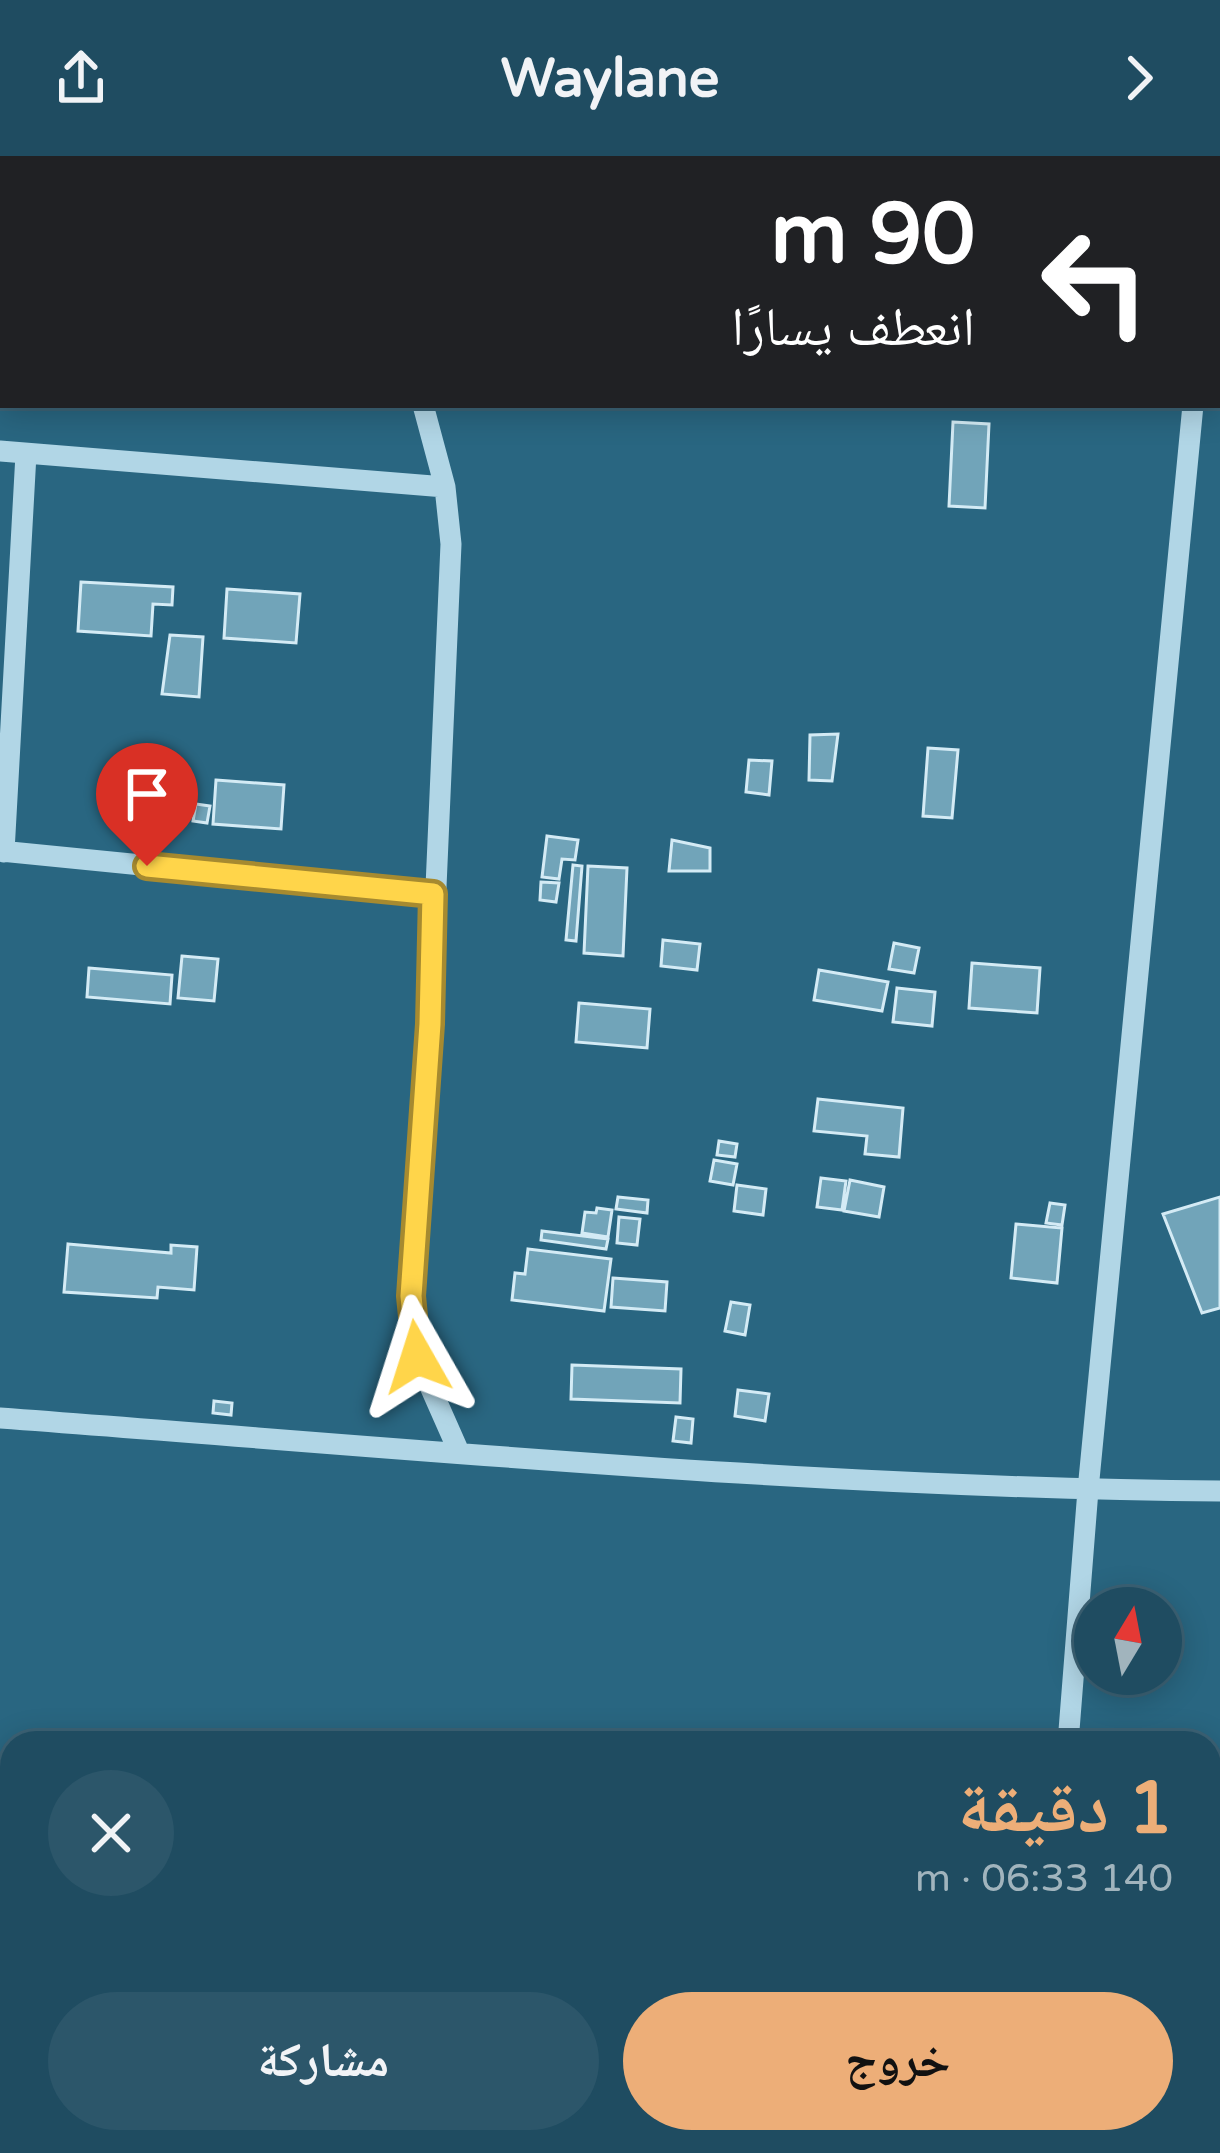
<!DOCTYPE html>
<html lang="ar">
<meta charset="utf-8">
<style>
body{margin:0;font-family:"Varela Round","Noto Naskh Arabic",sans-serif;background:#2c566a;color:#f1f3f6;direction:rtl;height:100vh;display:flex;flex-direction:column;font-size:45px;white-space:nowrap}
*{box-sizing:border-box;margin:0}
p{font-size:39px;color:#a1b4bd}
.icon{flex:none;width:66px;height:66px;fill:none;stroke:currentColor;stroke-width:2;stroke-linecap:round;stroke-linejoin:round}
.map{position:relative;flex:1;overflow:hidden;direction:ltr}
.sheet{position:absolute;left:0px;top:1575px;width:1221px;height:423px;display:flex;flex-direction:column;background:#1f4c61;border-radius:36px 36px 0 0;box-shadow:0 6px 30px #0003,0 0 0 3px #3c6376;direction:rtl}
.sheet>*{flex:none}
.top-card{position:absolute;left:0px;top:0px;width:1221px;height:252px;box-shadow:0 6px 30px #0003,0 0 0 3px #3c6376;direction:rtl;background:#202124;color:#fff;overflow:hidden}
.needle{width:78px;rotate:10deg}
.buttons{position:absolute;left:1074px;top:1431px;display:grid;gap:24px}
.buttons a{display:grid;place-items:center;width:108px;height:108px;border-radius:50%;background:#1f4c61;box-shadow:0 6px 30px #0003,0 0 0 3px #3c6376;font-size:60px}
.pin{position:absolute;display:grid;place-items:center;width:102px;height:102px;color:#fff;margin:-123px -51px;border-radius:50% 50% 50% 0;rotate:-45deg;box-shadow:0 0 12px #0007}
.pin .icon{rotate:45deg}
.me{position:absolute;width:132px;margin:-66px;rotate:354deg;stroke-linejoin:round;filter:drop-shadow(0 0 9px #0008)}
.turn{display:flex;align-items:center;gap:42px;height:252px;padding:0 48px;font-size:54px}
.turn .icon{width:156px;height:156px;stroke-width:2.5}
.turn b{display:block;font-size:84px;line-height:102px}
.round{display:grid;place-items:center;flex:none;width:126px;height:126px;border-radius:63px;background:#2c566a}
.overview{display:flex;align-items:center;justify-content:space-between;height:204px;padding:0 48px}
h1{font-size:72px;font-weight:800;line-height:90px;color:#edae78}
.primary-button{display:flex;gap:24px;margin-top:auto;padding:24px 48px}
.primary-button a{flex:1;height:138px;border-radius:72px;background:#edae78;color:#111;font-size:48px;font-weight:800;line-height:138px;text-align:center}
.primary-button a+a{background:#2c566a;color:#f1f3f6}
header{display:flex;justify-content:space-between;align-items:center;height:156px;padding:0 48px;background:#1f4c61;font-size:54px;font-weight:800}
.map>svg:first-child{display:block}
.building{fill:#71a4b9;stroke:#d4ebf5;stroke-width:3}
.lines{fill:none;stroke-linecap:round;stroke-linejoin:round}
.minor{stroke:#b1d6e6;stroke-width:21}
.route-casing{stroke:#a68a30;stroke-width:30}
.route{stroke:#ffd54a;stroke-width:21}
</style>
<header><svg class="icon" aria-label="forward" viewBox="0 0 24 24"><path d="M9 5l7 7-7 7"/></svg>Waylane<svg class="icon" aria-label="share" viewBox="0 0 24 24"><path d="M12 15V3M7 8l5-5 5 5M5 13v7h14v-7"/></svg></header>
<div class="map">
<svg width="1220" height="1997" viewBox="0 0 1220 1997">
<rect width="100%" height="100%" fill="#296681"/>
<path class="building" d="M953 266 989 268 985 352 949 350Z
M81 426 173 431 172 449 153 448 151 480 78 475Z
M227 433 300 438 296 487 224 482Z
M170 479 203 481 199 541 162 538Z
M838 578 832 625 809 624 810 579Z
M928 592 958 594 952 662 923 660Z
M749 604 772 605 769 639 746 636Z
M216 624 284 629 281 673 213 668Z
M196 648 210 650 207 667 193 665Z
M547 680 578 684 575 704 562 703 559 723 542 721Z
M672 684 710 692V715H669Z
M573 709 582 710 576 785 566 784Z
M588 710 627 712 623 800 584 797Z
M541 726 559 727 556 746 540 744Z
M663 784 700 788 697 814 661 810Z
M894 787 919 792 914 817 889 813Z
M182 800 218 803 214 845 178 842Z
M972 807 1040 812 1037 857 969 852Z
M89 812 172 819 170 848 87 841Z
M819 814 888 826 882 855 814 844Z
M897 832 935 836 932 870 893 866Z
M579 847 650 853 647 892 576 886Z
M818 943 903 952 899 1001 865 998 867 980 814 975Z
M719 985 737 988 735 1001 717 999Z
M714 1004 737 1008 733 1029 710 1025Z
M821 1022 846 1025 842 1054 817 1051Z
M850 1024 884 1031 879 1061 844 1055Z
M737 1029 766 1033 763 1059 734 1055Z
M618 1041 648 1044 647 1057 616 1053Z
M1220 1041V1152L1202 1157 1163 1058Z
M1050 1047 1065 1049 1062 1069 1046 1067Z
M597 1052 612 1054 608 1081 582 1077 585 1056 596 1057Z
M619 1061 640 1063 637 1089 617 1087Z
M1016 1068 1062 1072 1057 1127 1011 1122Z
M542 1075 608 1083 606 1093 541 1084Z
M68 1088 171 1097V1089L197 1091 194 1134 158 1131 157 1142 64 1136Z
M528 1093 611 1103 604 1155 512 1144 515 1117 525 1118Z
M613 1122 667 1126 665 1155 611 1151Z
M731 1146 750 1149 745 1179 725 1175Z
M572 1209 681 1213 680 1247 571 1243Z
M738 1234 769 1238 765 1265 735 1260Z
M214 1245 232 1247 231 1259 213 1257Z
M676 1261 693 1263 691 1287 673 1285Z
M1209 1660 1220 1662V1745L1209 1743Z
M635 1986H664L662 1997H633Z
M1169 1986 1220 1990 1219 1997H1150L1151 1988 1168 1991Z"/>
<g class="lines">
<path class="minor" d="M344 0V3
M1216 3 1217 0
M423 249 445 331 451 388 430 868 411 1140 417 1201 459 1296
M0 295 445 331
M0 695 433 738
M4 696 26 298
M0 1262C406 1292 813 1332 1220 1335
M1068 1587 1088 1334 1193 249
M1039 1997 1040 1986"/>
</g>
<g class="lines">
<g class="route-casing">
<path id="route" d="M147 710 433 738 430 868 411 1140 417 1201"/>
</g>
<use href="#route" class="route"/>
</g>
</svg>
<div class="buttons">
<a><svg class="needle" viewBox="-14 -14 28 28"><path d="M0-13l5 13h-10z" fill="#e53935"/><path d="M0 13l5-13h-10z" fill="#a1b4bd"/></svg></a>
</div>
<div class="pin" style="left:147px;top:710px;background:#d93025"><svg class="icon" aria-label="arrive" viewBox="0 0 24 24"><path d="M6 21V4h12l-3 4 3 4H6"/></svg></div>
<svg class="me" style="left:417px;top:1201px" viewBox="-20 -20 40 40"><path d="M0-17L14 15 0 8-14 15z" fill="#ffd54a" stroke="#fff" stroke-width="4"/></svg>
<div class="top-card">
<div class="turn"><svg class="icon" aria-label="left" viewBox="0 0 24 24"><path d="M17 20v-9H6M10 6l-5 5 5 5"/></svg><div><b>90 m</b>انعطف يسارًا</div></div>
</div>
<section class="sheet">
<div class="overview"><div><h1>1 دقيقة</h1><p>140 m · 06:33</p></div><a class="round"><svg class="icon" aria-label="close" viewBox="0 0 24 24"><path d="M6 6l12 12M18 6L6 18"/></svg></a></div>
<div class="primary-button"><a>خروج</a><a>مشاركة</a></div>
</section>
</div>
